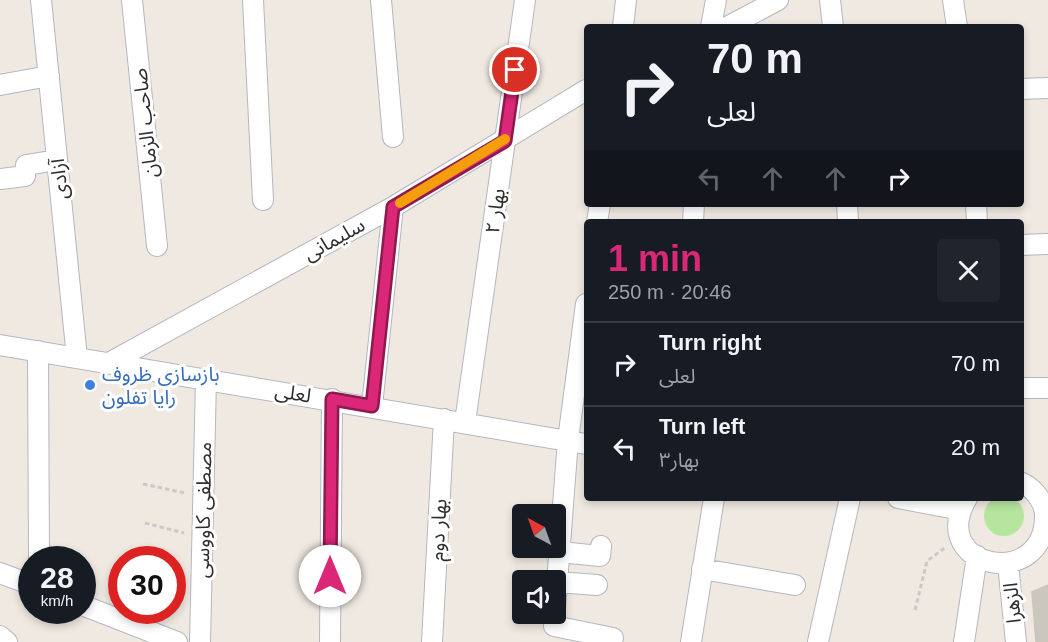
<!DOCTYPE html>
<meta charset="utf-8">
<style>
body{margin:0;font-family:Helvetica,"Noto Sans Arabic",sans-serif;background:#20242c;color:#f1f3f6;height:100vh;display:flex;flex-direction:column;font-size:22px;white-space:nowrap}
*{box-sizing:border-box;margin:0}
p{font-size:20px;color:#9ea1a6}
.icon{flex:none;width:33px;height:33px;fill:none;stroke:currentColor;stroke-width:2;stroke-linecap:round;stroke-linejoin:round}
.map{position:relative;flex:1;overflow:hidden}
.sheet{position:absolute;left:584px;top:219px;width:440px;height:282px;display:flex;flex-direction:column;background:#171b24;border-radius:6px;box-shadow:0 3px 9px #0003}
.sheet>*{flex:none}
.top-card{position:absolute;left:584px;top:24px;width:440px;height:183px;border-radius:6px;box-shadow:0 3px 9px #0003;background:#171b24;color:#f1f3f6;overflow:hidden}
.needle{width:39px;rotate:319deg}
.fabs{position:absolute;left:512px;top:504px;display:grid;gap:12px}
.fabs a{display:grid;place-items:center;width:54px;height:54px;border-radius:6px;background:#171b24;box-shadow:0 3px 9px #0003;font-size:30px}
.speed{position:absolute;left:18px;top:546px;display:flex;gap:12px;font-size:30px;font-weight:700;text-align:center}
.speed>*{display:grid;place-content:center;width:78px;height:78px;border-radius:50%;background:#171b24;box-shadow:0 3px 9px #0003;line-height:1}
.speed small{font-size:15px;font-weight:400}
.speed .limit{border:9px solid #d22;background:#fff;color:#111}
.pin{position:absolute;display:grid;place-items:center;width:51px;height:51px;color:#fff;margin:-26px;border:3px solid #fff;border-radius:50%;box-shadow:0 2px 6px #0007}
.me{position:absolute;width:66px;margin:-33px;rotate:0deg;stroke-linejoin:round;filter:drop-shadow(0 0 4px #0008)}
.turn{display:flex;align-items:center;gap:21px;height:126px;padding:0 24px;font-size:27px}
.turn .icon{width:78px;height:78px;stroke-width:2.5}
.turn b{display:block;font-size:42px;line-height:51px}
.lanes{display:flex;align-items:center;height:57px;padding:0 24px;background:#0003;justify-content:center;gap:30px;direction:ltr}
.lanes .off{opacity:.35}
.round{display:grid;place-items:center;flex:none;width:63px;height:63px;border-radius:6px;background:#20242c}
.summary{display:flex;align-items:center;justify-content:space-between;height:102px;padding:0 24px}
h1{font-size:36px;font-weight:700;line-height:45px;color:#db2777}
ul{padding:0;list-style:none}
li{display:flex;align-items:center;gap:18px;height:84px;padding:0 24px;border-top:2px solid #363941}
li div{flex:1}
li b{display:block;font-size:22px}
li em{font-style:normal}
.map>svg:first-child{display:block}
.green{fill:#b6e59e}
.building{fill:#cbc7bf;stroke:#cbc5ba;stroke-width:1.5}
.lines{fill:none;stroke-linecap:round;stroke-linejoin:round}
.minor-casing{stroke:#b4b7c1;stroke-width:22}
.path{stroke:#c9c9c9;stroke-width:3;stroke-dasharray:4.5 3;stroke-linecap:butt}
.minor{stroke:#fff;stroke-width:20}
.route-casing{stroke:#8e194d;stroke-width:15}
.route{stroke:#db2777;stroke-width:10}
.slow{stroke:#f59e0b;stroke-width:10}
.shop-dot{fill:#3f7fe0;stroke:#fff;stroke-width:2}
.labels{text-anchor:middle;stroke-width:6;stroke-linejoin:round;paint-order:stroke}
.street-label{font-size:20px;fill:#2e2e2e;stroke:#fff}
.shop-label{font-size:20px;fill:#366cbe;stroke:#fff;text-anchor:start}
</style>
<div class="map">
<svg width="1048" height="642" viewBox="0 0 1048 642">
<rect width="100%" height="100%" fill="#efe9e1"/>
<path class="green" d="M984 516a20 20 0 1 1 40 0a20 20 0 1 1-40 0Z"/>
<path class="building" d="M1048 585V642H1036L1032 592Z"/>
<g class="lines">
<g class="minor-casing">
<path id="minor" d="M41 0 77 358
M132 0 157 246
M253 0 263 200
M381 0 393 137
M830 0 833 27
M953 0 957 27
M623 27 626 0
M711 27 716 0
M727 27 778 0
M0 85 49 76
M1020 89 1048 88
M0 179 25 176 26 165 57 160
M847 204 848 222
M976 204 977 222
M597 222 600 204
M693 222 694 204
M1020 245 1048 244
M0 345 586 444
M38 351 39 560
M109 363 393 207 586 90
M1020 388H1048
M372 406 393 207
M465 422 525 0
M898 498 961 510
M967 498C925 570 1048 592 1045 513 1043 500 1033 487 1020 482
M560 552 600 556 601 546
M1008 564 1016 642
M702 569 795 585
M0 573 32 585
M557 582 597 585
M82 605 177 642
M555 609 568 440 586 304
M554 626 613 638
M0 636 7 642
M200 642 206 379
M330 642 332 399
M432 642 444 419
M691 642 714 498
M818 642 850 498
M964 642 977 556"/>
</g>
<path class="path" d="M143 484 185 493
M145 523 184 533
M915 610 927 561 946 547"/>
<use href="#minor" class="minor"/>
</g>
<g class="lines">
<g class="route-casing">
<path id="route" d="M330 576 332 399 372 406 393 207 505 141 515 70"/>
</g>
<use href="#route" class="route"/>
<path class="slow" d="M400 203 505 139"/>
</g>
<circle class="shop-dot" cx="90" cy="385" r="6"/>
<g class="labels">
<g class="street-label">
<text transform="translate(145 123) rotate(-96)" y="7">صاحب الزمان</text>
<text transform="translate(59 179) rotate(-96)" y="7">آزادی</text>
<text transform="translate(495 211) rotate(-82)" y="7">بهار ۲</text>
<text transform="translate(334 239) rotate(-29)" y="7">سلیمانی</text>
<text transform="translate(293 393) rotate(9)" y="7">لعلی</text>
<text transform="translate(203 510) rotate(-89)" y="7">مصطفی کاووسی</text>
<text transform="translate(438 530) rotate(-87)" y="7">بهار دوم</text>
<text transform="translate(1012 603) rotate(-95)" y="7">الزهرا</text>
</g>
<g class="shop-label">
<text x="102" y="381">بازسازی ظروف<tspan x="102" dy="23">رایا تفلون</tspan></text>
</g>
</g>
</svg>
<div class="fabs">
<a><svg class="needle" viewBox="-14 -14 28 28"><path d="M0-13l5 13h-10z" fill="#e53935"/><path d="M0 13l5-13h-10z" fill="#9ea1a6"/></svg></a>
<a><svg class="icon" aria-label="sound" viewBox="0 0 24 24"><path d="M4 9h4l5-4v14l-5-4H4zM17 9q2 3 0 6"/></svg></a>
</div>
<div class="speed"><div>28<small>km/h</small></div><div class="limit">30</div></div>
<div class="pin" style="left:515px;top:70px;background:#d93025"><svg class="icon" aria-label="arrive" viewBox="0 0 24 24"><path d="M6 21V4h12l-3 4 3 4H6"/></svg></div>
<svg class="me" style="left:330px;top:576px" viewBox="-20 -20 40 40"><circle r="19" fill="#fff"/><path d="M0-13L10 11 0 6-10 11z" fill="#db2777"/></svg>
<div class="top-card">
<div class="turn"><svg class="icon" aria-label="right" viewBox="0 0 24 24"><path d="M7 20v-9h11M14 6l5 5-5 5"/></svg><div><b>70 m</b>لعلی</div></div>
<div class="lanes"><svg class="icon off" aria-label="left" viewBox="0 0 24 24"><path d="M17 20v-9H6M10 6l-5 5 5 5"/></svg><svg class="icon off" aria-label="ahead" viewBox="0 0 24 24"><path d="M12 20V5M6 11l6-6 6 6"/></svg><svg class="icon off" aria-label="ahead" viewBox="0 0 24 24"><path d="M12 20V5M6 11l6-6 6 6"/></svg><svg class="icon" aria-label="right" viewBox="0 0 24 24"><path d="M7 20v-9h11M14 6l5 5-5 5"/></svg></div>
</div>
<section class="sheet">
<div class="summary"><div><h1>1 min</h1><p>250 m · 20:46</p></div><a class="round"><svg class="icon" aria-label="close" viewBox="0 0 24 24"><path d="M6 6l12 12M18 6L6 18"/></svg></a></div>
<ul>
<li><svg class="icon" aria-label="right" viewBox="0 0 24 24"><path d="M7 20v-9h11M14 6l5 5-5 5"/></svg><div><b>Turn right</b><p>لعلی</p></div><em>70 m</em></li>
<li><svg class="icon" aria-label="left" viewBox="0 0 24 24"><path d="M17 20v-9H6M10 6l-5 5 5 5"/></svg><div><b>Turn left</b><p>بهار۳</p></div><em>20 m</em></li>
</ul>
</section>
</div>
